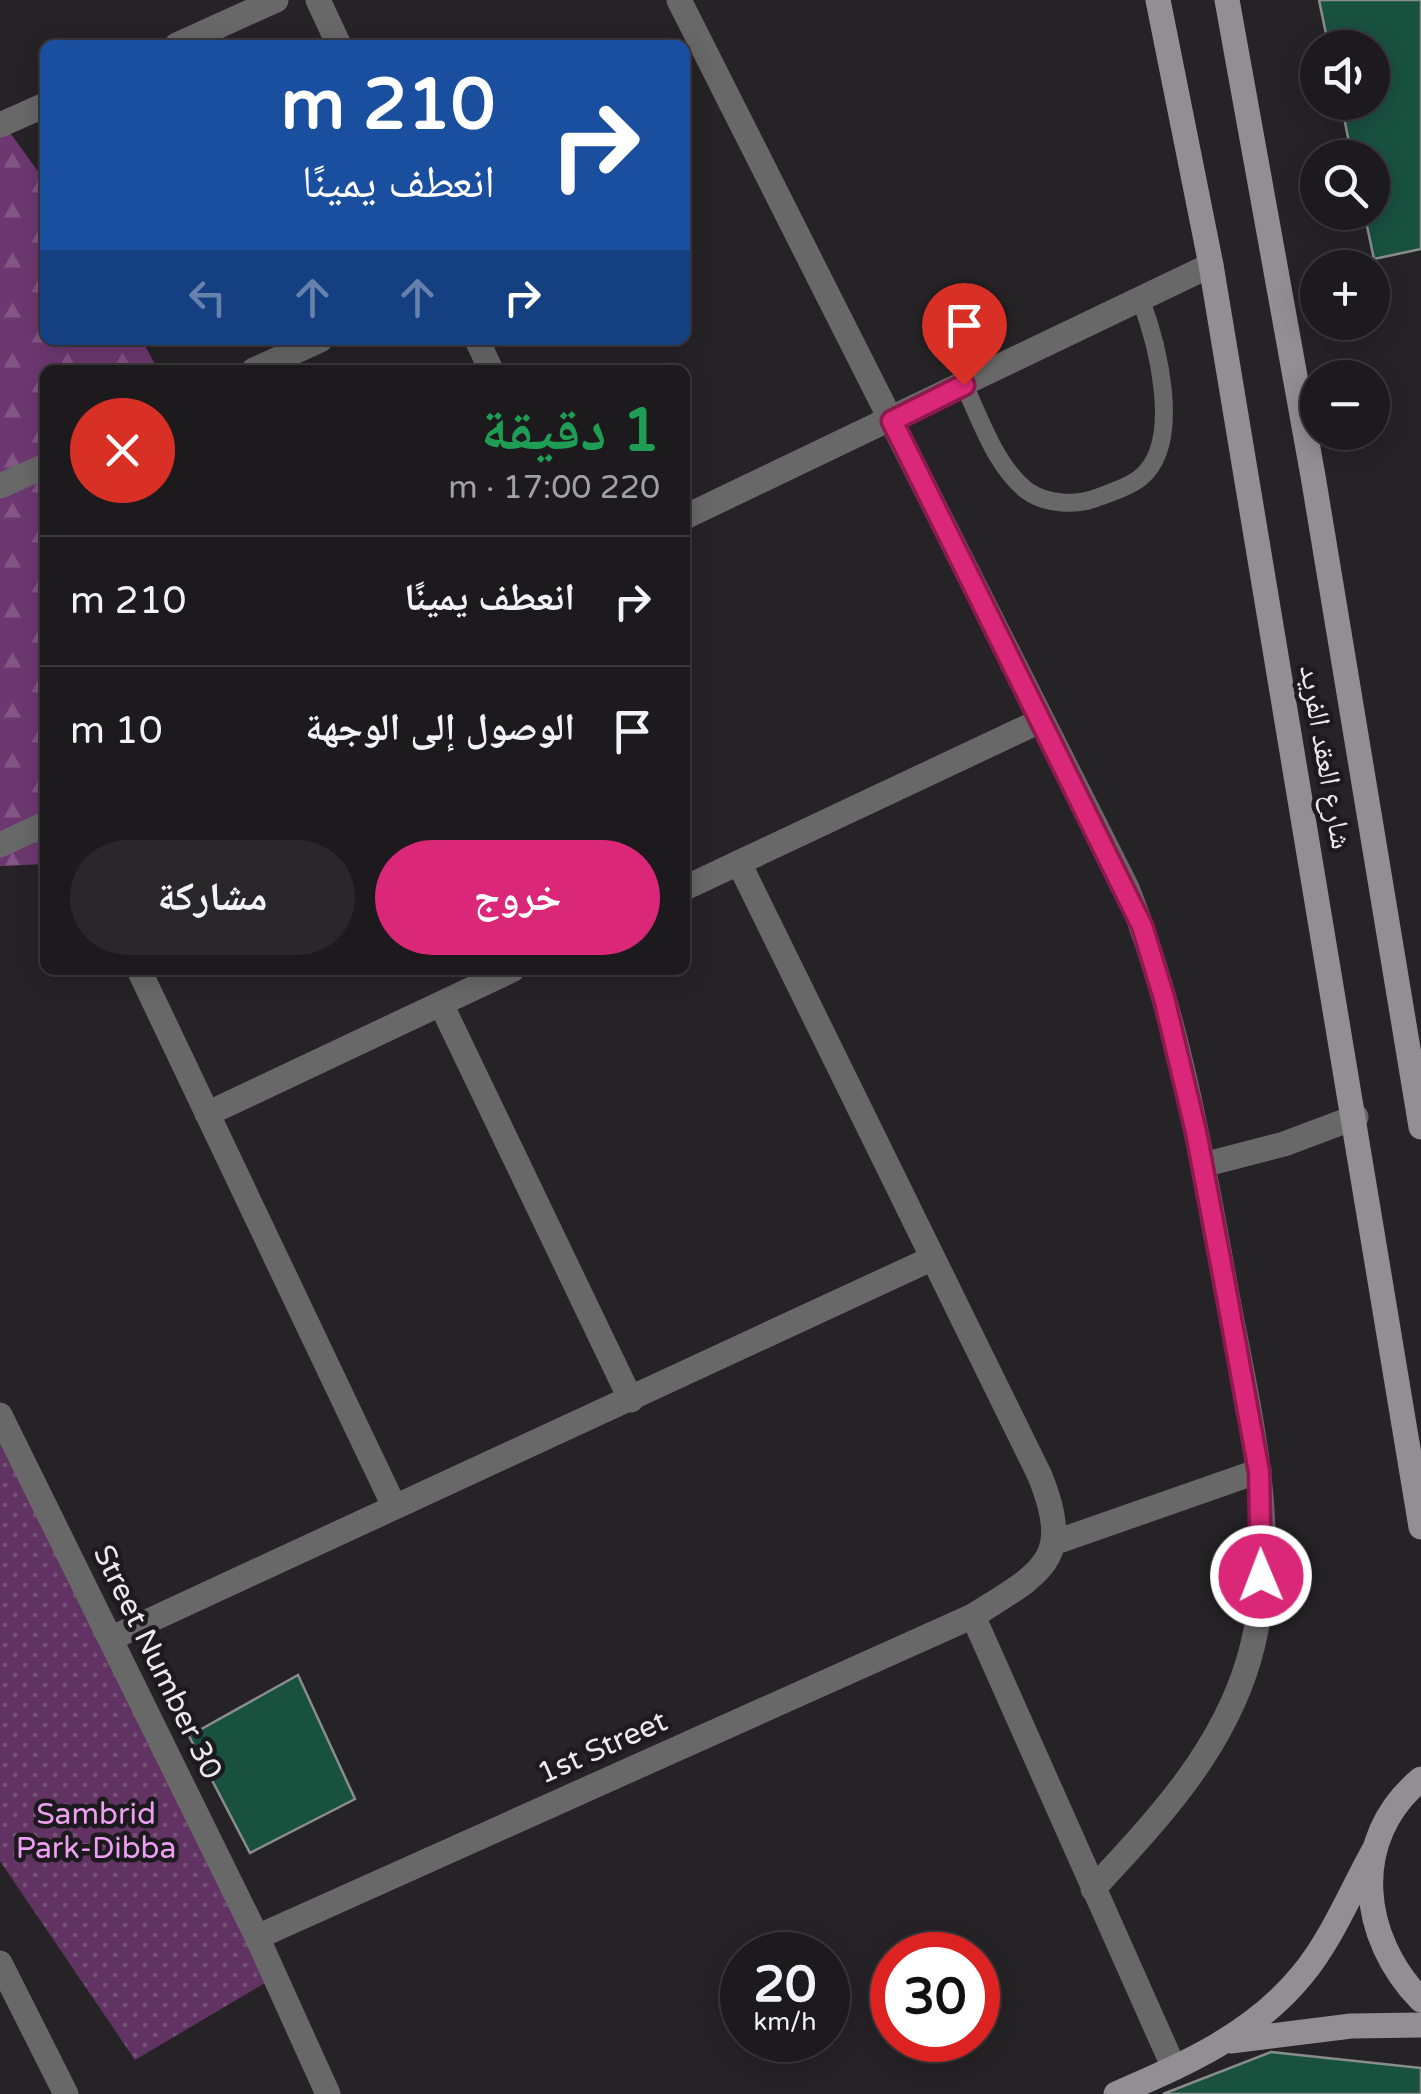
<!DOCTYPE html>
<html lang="ar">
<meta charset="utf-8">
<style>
body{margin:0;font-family:"Varela Round","Noto Naskh Arabic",sans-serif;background:#292729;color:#f1f3f6;direction:rtl;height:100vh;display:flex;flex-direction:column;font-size:38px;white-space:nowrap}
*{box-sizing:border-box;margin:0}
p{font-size:32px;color:#a0a1a3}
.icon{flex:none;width:55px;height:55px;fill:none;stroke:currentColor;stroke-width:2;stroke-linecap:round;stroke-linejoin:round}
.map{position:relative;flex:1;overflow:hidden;direction:ltr}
.panel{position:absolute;left:40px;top:365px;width:650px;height:610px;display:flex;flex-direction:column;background:#1c1a1c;border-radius:15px;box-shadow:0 5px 25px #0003,0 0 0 2px #3a383b;direction:rtl}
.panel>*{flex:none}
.top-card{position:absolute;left:40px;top:40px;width:650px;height:305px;border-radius:15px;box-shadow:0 5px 25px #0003,0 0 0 2px #3a383b;direction:rtl;background:#1a4fa0;color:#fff;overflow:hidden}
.controls{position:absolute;left:1300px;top:30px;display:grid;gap:20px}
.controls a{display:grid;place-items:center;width:90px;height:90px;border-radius:50%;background:#1c1a1c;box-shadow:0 5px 25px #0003,0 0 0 2px #3a383b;font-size:50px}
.speed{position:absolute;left:720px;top:1932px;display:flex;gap:20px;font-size:50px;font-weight:700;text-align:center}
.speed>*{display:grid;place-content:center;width:130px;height:130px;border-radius:50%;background:#1c1a1c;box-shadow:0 5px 25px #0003,0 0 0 2px #3a383b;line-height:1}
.speed small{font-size:25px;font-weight:400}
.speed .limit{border:15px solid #d22;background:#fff;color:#111}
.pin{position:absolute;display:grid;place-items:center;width:85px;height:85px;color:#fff;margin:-102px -42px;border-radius:50% 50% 50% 0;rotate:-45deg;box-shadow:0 0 10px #0007}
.pin .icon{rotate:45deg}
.me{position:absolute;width:110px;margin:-55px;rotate:359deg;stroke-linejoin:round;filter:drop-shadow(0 0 8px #0008)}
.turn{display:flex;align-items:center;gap:35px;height:210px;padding:0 30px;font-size:45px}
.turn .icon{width:130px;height:130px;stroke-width:2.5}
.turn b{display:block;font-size:70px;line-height:85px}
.lanes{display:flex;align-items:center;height:95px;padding:0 30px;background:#0003;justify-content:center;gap:50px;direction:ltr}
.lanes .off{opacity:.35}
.round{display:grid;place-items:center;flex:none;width:105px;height:105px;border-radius:52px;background:#292729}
.head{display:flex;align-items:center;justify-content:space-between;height:170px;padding:0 30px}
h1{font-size:60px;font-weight:700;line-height:75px;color:#1e9e55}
.cta{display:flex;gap:20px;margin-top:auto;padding:20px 30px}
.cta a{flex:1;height:115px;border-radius:60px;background:#db2777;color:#fff;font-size:40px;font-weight:700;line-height:115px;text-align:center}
.cta a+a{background:#292729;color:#f1f3f6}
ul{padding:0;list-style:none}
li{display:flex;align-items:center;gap:30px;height:130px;padding:0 30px;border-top:2px solid #3a383b}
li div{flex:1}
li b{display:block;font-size:38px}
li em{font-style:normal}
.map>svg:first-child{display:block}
.forest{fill:url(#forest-firs)}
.park{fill:url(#park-dots)}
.building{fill:#19513f;stroke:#898d8b;stroke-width:2.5}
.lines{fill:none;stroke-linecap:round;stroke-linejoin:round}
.lane{stroke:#696869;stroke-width:18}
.street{stroke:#696869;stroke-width:25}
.secondary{stroke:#918f91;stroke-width:25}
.route-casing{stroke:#8e194d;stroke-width:25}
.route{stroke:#db2777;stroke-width:18}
.labels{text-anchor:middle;stroke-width:9;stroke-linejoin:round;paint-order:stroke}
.street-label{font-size:30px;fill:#ebe9eb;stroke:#1c1a1c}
.park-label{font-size:30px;fill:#ed9ff1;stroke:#1c1a1c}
</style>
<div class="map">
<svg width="1421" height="2094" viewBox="0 0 1421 2094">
<defs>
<pattern id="forest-firs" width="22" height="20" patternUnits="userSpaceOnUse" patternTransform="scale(2.5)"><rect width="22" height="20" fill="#6d3871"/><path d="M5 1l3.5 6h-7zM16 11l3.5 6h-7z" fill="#825585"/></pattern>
<pattern id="park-dots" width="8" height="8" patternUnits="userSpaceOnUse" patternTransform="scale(2.5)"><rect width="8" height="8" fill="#603363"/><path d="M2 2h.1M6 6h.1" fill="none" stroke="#77517a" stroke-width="1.8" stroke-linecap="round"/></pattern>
</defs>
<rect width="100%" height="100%" fill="#262326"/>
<path class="forest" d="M0 119 45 181V340H142L158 370H45V864L0 866Z"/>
<path class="park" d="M0 1419 275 1977 135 2060 0 1861Z"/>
<path class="building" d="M1319 0H1421V249L1374 259 1364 212H1372V158H1352L1341 102H1372V48H1329Z
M298 1675 355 1799 250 1853 189 1736Z
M1271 2052 1421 2068V2094H1163Z"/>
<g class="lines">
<path class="lane" d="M964 385C981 420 995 465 1026 490 1046 505 1077 506 1099 497 1112 492 1129 487 1140 478 1184 443 1157 342 1140 298"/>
<path class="street" d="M318 0 339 45
M679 0 1127 888C1177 1014 1201 1151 1225 1284 1247 1405 1284 1538 1249 1659 1222 1752 1157 1820 1093 1889
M177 45 276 0
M0 125 45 105
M477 340 491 370
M254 370 320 340
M0 486 45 466
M685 517 1211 265
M0 845 45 824
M685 888 1042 720
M139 970 394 1506
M441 1004 631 1400
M207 1114 512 970
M1203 1165 1284 1144 1356 1117
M0 1415 257 1937 328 2094
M1056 1542 1259 1471
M973 1616 1174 2068
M112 1638 933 1258
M257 1937 973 1616C1042 1572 1074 1561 1040 1476L739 863
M0 1963 66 2094"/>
<path class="secondary" d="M1158 0 1211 265 1421 1527
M1227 0 1313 476 1421 1127
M1421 1779C1348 1839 1360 1938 1421 2000
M1231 2041 1351 2026 1421 2025
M1116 2094C1185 2064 1253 2035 1302 1975 1332 1939 1352 1889 1375 1848"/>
</g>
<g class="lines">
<g class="route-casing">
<path id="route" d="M964 385 892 421 1142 926 1164 998 1196 1132 1224 1280 1259 1472 1261 1576"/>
</g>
<use href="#route" class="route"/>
</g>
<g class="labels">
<g class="street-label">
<text transform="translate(1326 757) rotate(80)" y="10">شارع العقد الفريد</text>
<text transform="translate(158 1662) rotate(64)" y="10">Street Number 30</text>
<text transform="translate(602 1747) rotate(-24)" y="10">1st Street</text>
</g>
<g class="park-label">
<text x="96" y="1824">Sambrid<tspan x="96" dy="34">Park-Dibba</tspan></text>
</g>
</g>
</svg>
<div class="controls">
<a><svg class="icon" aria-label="sound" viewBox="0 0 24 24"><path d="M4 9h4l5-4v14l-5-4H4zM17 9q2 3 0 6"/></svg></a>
<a><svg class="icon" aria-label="search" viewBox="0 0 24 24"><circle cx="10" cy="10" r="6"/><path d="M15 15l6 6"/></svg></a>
<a>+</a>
<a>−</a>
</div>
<div class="speed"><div>20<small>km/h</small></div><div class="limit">30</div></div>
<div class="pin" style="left:964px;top:385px;background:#d93025"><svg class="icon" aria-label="arrive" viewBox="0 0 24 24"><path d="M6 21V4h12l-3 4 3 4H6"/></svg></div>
<svg class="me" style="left:1261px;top:1576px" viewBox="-20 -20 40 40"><circle r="17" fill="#db2777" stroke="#fff" stroke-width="3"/><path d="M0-11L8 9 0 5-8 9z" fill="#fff"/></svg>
<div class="top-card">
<div class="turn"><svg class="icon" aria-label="right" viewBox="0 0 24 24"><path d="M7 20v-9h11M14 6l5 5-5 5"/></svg><div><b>210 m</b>انعطف يمينًا</div></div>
<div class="lanes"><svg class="icon off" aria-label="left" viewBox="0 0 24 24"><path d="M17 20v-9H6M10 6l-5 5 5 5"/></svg><svg class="icon off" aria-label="ahead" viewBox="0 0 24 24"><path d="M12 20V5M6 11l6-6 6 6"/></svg><svg class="icon off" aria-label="ahead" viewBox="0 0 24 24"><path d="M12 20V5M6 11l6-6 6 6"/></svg><svg class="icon" aria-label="right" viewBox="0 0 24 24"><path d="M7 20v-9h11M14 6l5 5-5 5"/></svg></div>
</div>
<section class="panel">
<div class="head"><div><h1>1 دقيقة</h1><p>220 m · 17:00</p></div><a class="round" style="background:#d93025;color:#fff"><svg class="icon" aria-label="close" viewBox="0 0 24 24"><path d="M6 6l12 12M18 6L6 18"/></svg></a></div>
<ul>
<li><svg class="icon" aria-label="right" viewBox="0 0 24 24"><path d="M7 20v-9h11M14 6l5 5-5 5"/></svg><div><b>انعطف يمينًا</b></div><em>210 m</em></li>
<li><svg class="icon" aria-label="arrive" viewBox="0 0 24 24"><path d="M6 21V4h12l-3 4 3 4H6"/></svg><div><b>الوصول إلى الوجهة</b></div><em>10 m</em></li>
</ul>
<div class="cta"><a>خروج</a><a>مشاركة</a></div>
</section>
</div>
